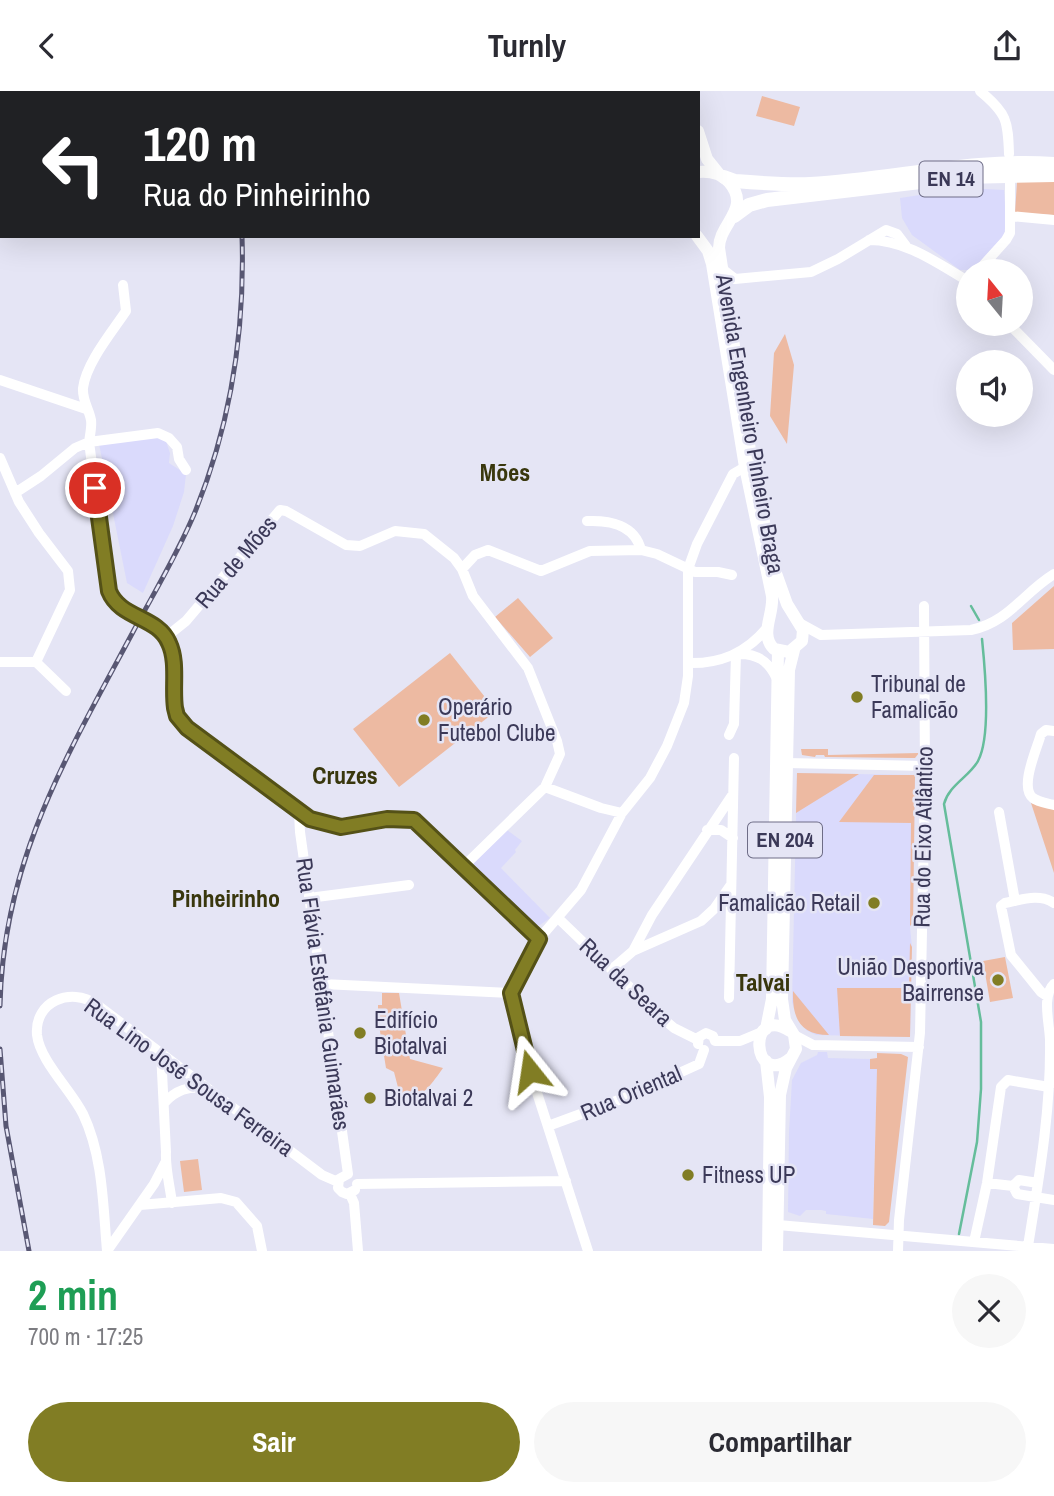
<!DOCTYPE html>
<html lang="pt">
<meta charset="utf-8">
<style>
body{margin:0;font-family:"Archivo Narrow",sans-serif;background:#f7f7f7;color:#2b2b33;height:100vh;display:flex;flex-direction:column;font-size:26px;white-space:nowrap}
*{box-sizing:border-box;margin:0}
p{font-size:23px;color:#7c7c81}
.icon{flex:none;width:38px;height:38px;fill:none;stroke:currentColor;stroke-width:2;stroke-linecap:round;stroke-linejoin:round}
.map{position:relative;height:1160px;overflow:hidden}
.panel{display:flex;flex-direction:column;background:#fff;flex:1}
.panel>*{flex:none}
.guide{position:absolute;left:0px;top:0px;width:700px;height:147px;box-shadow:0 7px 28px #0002;background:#202124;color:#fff;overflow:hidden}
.needle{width:46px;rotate:342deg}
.tools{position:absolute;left:956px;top:168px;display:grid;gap:14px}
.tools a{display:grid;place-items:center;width:77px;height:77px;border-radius:50%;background:#fff;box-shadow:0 7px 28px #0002;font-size:35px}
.pin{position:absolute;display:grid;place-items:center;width:60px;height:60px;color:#fff;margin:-30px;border:4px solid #fff;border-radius:50%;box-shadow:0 2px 7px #0007}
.me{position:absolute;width:77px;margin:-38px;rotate:345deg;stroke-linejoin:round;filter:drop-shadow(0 0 5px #0008)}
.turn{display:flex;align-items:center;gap:24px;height:147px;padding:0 28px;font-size:32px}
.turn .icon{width:91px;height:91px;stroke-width:2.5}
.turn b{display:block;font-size:49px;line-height:60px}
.round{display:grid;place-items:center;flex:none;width:74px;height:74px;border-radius:37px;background:#f7f7f7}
.overview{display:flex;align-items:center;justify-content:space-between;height:119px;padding:0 28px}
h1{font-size:42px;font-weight:700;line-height:52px;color:#1e9e55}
.primary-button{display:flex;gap:14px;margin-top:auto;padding:14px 28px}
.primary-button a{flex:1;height:80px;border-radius:42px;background:#817d24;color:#fff;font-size:28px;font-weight:700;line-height:80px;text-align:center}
.primary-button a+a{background:#f7f7f7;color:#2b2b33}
header{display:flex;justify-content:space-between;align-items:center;height:91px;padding:0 28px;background:#fff;font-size:32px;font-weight:700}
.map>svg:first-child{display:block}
.built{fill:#dadafc}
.green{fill:#edbaa2}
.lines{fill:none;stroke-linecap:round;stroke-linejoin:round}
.stream{stroke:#65bd9b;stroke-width:2.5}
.minor{stroke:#fff;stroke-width:10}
.major{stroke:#fff;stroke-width:12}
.highway{stroke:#fff;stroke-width:14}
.rail-casing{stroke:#585773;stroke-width:5}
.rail{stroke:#e5e5f5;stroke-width:2.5;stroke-dasharray:8;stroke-linecap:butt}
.route-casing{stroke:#545117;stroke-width:18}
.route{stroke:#817d24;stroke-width:12}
.poi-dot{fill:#817d24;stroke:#e5e5f5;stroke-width:2.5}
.labels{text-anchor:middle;stroke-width:5;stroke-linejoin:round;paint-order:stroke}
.shield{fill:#e5e5f5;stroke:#6e6d87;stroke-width:2}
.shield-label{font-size:21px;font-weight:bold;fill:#3b3958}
.street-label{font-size:23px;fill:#3b3958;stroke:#e5e5f5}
.poi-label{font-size:23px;fill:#3b3958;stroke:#e5e5f5;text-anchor:start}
.neighbourhood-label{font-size:24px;font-weight:bold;fill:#39370d;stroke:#e5e5f5}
</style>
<header><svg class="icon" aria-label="back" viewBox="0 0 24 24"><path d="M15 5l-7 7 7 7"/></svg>Turnly<svg class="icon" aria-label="share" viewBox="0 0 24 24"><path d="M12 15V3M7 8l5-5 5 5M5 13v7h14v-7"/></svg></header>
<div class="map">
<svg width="1054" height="1160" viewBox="0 0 1054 1160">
<rect width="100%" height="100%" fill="#e5e5f5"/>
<path class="built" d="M966 97 1004 99 1006 130 1004 145 980 174 969 179H960L912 144 902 127 900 107Z
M157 346 166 350 170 362 169 372 186 383 184 401 173 435 143 502 127 492 99 353Z
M797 682 915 684 913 832 910 836 912 856 910 946 816 944 806 939 797 927 792 911Z
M507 739 522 750 515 759 516 761 501 777 550 827 540 834H529L475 782 472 777 473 772Z
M818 961H827L828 967 870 968V977L877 978 873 1128 826 1123V1120L821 1119H806L800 1125 788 1121 789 1041 792 989 801 972 817 964Z"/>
<path class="green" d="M762 5 800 16 794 35 756 25Z
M1054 88V124L1015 122 1017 91Z
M785 243 794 274 787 353 770 325 774 262Z
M1054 495V558L1013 559 1012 532Z
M518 507 553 547 530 566 495 526Z
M450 562 496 620 399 696 353 638Z
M801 658H828V664L919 662 915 667H911L825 666 824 664H816L815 666 802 664Z
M797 682 859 683 796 722Z
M874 684H915L913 832 910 835 911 732 839 731Z
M1031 712 1054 718V782Z
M910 852 912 856 910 946 840 945 837 897H909Z
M1005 866 1013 907 990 911 983 870Z
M793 900 829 944C800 944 792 927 793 900Z
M382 902H399L410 968 443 977C432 992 422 1010 401 1008L394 981 386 977 378 928V914H382Z
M877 962 901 963 908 966 889 1131 885 1135 873 1134 877 978H870V968L877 967Z
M198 1068 202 1099 184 1101 180 1070Z"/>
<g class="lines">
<path class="stream" d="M971 515 979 529
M959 1143 977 1051 981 998V931L944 713C949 694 969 686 978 670 991 646 985 577 982 548"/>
<path class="minor" d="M592 0 596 2
M980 0C1007 22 1008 30 1009 63
M639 2V0
M1011 125 1054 129
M869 149C906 149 937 172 968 190
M721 177 735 188 811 181 838 168 886 139 897 143 906 155
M978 180 1006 149 1010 142V90
M123 194 126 220C112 241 86 272 83 297 82 309 89 318 91 329 92 335 90 344 89 351L109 500 116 513 151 533 166 546 173 566 175 617 182 631 299 722 320 732 341 736 387 728 414 729 539 848
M1009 233 1054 279
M0 289 86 318
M0 367 19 411 39 442 68 480 70 499 36 571
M15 402 41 385 75 357 89 351 158 342 169 347 177 356 179 368 186 379
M587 430C610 429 635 434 641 459
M462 478 475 464 488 459 541 480 590 460 641 459 657 463 695 481H718L732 484
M801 533 821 544 971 539C1009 531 1023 502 1054 483
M166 546 186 530 280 419 286 420 346 454 360 455 395 440 424 443 454 467 462 478 473 505 528 577 557 650 560 663 545 696 464 775
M737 563C757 562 769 570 777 588
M0 571H36
M36 571 66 600
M688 572C721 573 746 562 767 537
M1054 640 1046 639 1041 643C1037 658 1019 696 1033 707 1038 711 1047 712 1054 714
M729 644 734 633 736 563
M787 672 925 675
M545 696 601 717 622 722
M999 721 1015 810
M299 722 300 741 348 1083
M707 739H721L733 747
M309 807 409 794
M558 827 661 926 674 937 698 949
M633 860 652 824 733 703
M612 878 633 860 701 830 714 818 730 795
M323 893 511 902
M1047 905 1041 901 1011 864 1001 815 1005 812C1021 809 1039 802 1054 812
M729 907 734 667
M794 944 813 954 919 956
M715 950H740L764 940
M698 953 699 946 706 942 713 945 715 950
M161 961 166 1061C165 1077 170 1095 172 1112
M164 1012C176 999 188 995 206 997
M548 1035 624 1007 699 973 704 959
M348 1083 339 1088 338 1097 342 1101 347 1103 355 1099
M987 1092 1013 1095 1019 1089 1038 1092
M357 1093 566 1090
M1013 1095 1017 1103 1054 1109
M350 1103 354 1112 358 1160
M140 1114 221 1107 236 1111 257 1135 262 1160
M778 1134 1054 1158
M974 1151 987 1092 1001 996 1008 989 1049 996
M1028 1155C1039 1087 1051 1019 1050 950 1050 934 1041 905 1054 893
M107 1160C103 1114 103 1065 83 1023 71 999 40 970 37 944 34 910 71 896 96 913L322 1084 338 1091
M107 1160 154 1093 165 1072
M588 1160 530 980 511 902 539 848 581 799 622 722 650 687 667 655 684 612 688 585V478L697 453 733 383 745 376
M898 1160 899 1129 920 942 925 687 924 515"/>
<path class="major" d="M681 0V2
M690 0V2
M698 40 707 68 719 83
M697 145 708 160 712 173 745 376 772 505C774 524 759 543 774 558L789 561 802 550 803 539 787 513 772 471 751 366 719 157C719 132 752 118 729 91 721 82 710 80 698 81
M766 938 772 908 778 560
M790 940C746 912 752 999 791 967
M766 970 770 1006 768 1160
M777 1160 780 1004 786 977 796 958 794 944 785 929 782 908 789 579 794 559"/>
<path class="highway" d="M724 86 735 90C760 92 785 94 810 93 892 89 971 67 1054 73
M734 125 749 114 767 109 963 86 1054 84"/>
<g class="rail-casing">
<path id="rail" d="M212 0 213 2
M0 915C3 768 68 663 134 539 155 500 178 462 195 421 231 333 245 240 242 145
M0 958 6 1035 29 1160"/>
</g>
<use href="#rail" class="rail"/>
</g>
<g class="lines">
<g class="route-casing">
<path id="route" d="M95 397 109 500C120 528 158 525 169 552 178 571 172 596 175 617L177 625 187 637 310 728 341 736 387 728 414 729 539 848 511 902 530 980"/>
</g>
<use href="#route" class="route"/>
</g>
<g class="poi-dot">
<circle cx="857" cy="606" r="7"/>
<circle cx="424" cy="629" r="7"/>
<circle cx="874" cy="812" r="7"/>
<circle cx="998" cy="889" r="7"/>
<circle cx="360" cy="942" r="7"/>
<circle cx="370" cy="1007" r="7"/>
<circle cx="688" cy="1084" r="7"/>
</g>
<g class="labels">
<g class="shield">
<rect x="919.5" y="70.5" width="63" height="35" rx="5"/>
<rect x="748" y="731.5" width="74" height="35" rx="5"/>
</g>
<g class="shield-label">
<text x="951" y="95">EN 14</text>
<text x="785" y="756">EN 204</text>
</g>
<g class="street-label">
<text transform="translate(750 333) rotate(80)" y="8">Avenida Engenheiro Pinheiro Braga</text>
<text transform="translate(236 471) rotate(-50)" y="8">Rua de Mões</text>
<text transform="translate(923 746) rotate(-89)" y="8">Rua do Eixo Atlântico</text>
<text transform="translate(626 891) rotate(43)" y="8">Rua da Seara</text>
<text transform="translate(323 903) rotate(82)" y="8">Rua Flávia Estefânia Guimarães</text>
<text transform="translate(189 986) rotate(36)" y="8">Rua Lino José Sousa Ferreira</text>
<text transform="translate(631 1002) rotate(-23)" y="8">Rua Oriental</text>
</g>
<g class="poi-label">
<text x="871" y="601">Tribunal de<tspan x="871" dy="26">Famalicão</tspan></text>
<text x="438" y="624">Operário<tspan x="438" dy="26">Futebol Clube</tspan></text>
<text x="860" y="820" text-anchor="end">Famalicão Retail</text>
<text x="984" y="884" text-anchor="end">União Desportiva<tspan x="984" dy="26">Bairrense</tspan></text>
<text x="374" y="937">Edifício<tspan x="374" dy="26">Biotalvai</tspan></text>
<text x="384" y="1015">Biotalvai 2</text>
<text x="702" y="1092">Fitness UP</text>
</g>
<g class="neighbourhood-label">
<text x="505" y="390">Mões</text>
<text x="345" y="693">Cruzes</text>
<text x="226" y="816">Pinheirinho</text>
<text x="763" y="900">Talvai</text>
</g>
</g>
</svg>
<div class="tools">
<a><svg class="needle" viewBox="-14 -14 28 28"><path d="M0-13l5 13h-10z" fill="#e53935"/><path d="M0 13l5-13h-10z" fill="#7c7c81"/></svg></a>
<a><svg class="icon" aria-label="sound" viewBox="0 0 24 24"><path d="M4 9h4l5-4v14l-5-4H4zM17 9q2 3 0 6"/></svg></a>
</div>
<div class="pin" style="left:95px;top:397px;background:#d93025"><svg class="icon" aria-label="arrive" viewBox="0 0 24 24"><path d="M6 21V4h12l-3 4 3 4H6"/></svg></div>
<svg class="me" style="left:530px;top:980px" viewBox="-20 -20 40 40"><path d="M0-17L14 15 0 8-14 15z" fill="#817d24" stroke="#fff" stroke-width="4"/></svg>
<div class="guide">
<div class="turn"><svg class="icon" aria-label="left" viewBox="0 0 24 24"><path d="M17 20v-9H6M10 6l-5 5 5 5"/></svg><div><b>120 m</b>Rua do Pinheirinho</div></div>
</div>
</div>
<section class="panel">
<div class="overview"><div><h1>2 min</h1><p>700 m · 17:25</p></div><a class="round"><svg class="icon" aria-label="close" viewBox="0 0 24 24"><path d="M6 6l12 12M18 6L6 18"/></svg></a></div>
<div class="primary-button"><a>Sair</a><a>Compartilhar</a></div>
</section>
